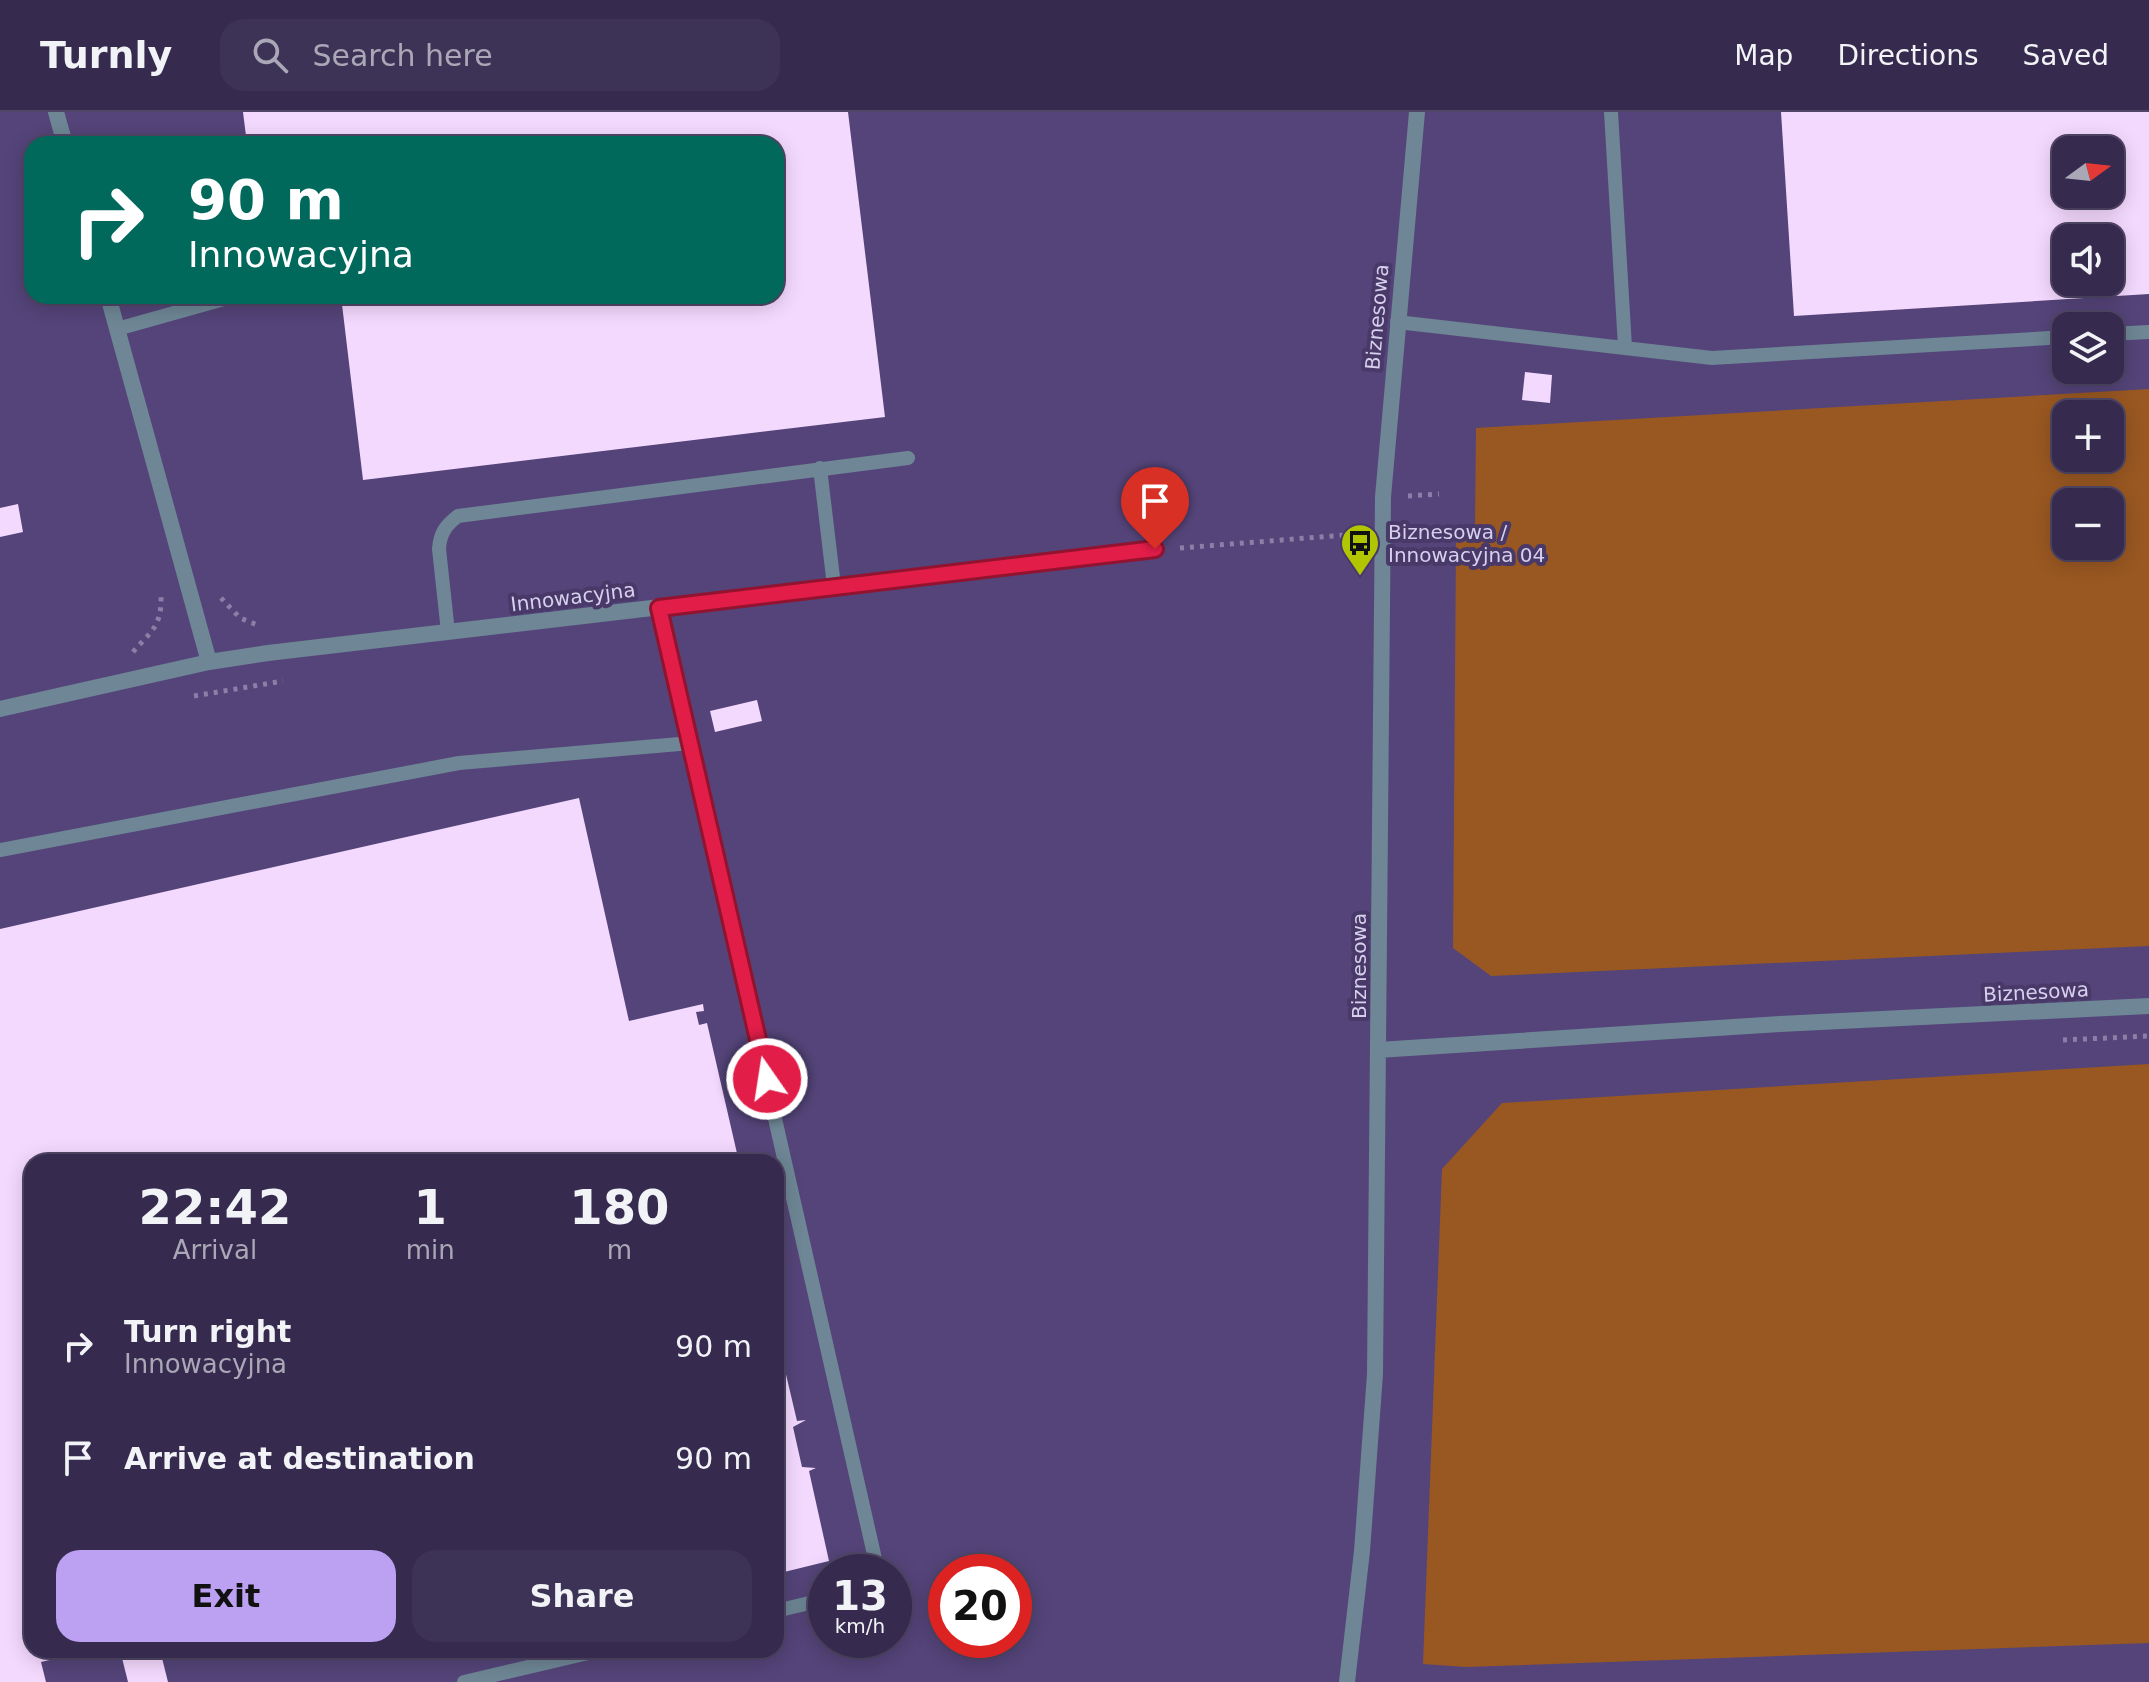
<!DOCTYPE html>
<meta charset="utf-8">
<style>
body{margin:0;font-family:"DejaVu Sans",sans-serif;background:#3d3356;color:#f1f3f6;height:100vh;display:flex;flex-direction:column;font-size:30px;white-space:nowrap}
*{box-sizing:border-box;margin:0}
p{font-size:26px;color:#aaa7b7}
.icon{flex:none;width:44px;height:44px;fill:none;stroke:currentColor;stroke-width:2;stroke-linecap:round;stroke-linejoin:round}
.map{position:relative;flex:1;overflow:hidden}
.panel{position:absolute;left:24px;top:1042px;width:760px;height:504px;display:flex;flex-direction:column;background:#362b4f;border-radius:24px;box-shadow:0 4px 20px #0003,0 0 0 2px #504766}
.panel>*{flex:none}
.hud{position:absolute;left:24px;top:24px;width:760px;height:168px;border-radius:24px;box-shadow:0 4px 20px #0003,0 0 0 2px #504766;background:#00695c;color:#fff;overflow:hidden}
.needle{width:52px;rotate:75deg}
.buttons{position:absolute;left:2052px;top:24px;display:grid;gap:16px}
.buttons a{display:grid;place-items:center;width:72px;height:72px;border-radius:16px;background:#362b4f;box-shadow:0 4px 20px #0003,0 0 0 2px #504766;font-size:40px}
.speed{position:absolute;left:808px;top:1442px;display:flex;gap:16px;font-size:40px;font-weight:700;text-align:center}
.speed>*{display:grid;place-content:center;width:104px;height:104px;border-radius:50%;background:#362b4f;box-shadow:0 4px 20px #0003,0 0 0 2px #504766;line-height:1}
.speed small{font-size:20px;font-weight:400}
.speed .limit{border:12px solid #d22;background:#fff;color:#111}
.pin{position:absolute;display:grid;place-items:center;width:68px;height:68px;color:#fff;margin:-82px -34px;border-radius:50% 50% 50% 0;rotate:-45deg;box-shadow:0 0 8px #0007}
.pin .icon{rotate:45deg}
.me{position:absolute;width:88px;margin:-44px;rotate:347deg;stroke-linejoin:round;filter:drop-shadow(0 0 6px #0008)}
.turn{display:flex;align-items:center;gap:28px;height:168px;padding:0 32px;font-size:36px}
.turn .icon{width:104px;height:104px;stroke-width:2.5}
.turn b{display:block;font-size:56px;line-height:68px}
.eta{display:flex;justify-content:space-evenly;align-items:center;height:136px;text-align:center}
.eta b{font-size:48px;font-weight:600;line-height:56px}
.cta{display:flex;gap:16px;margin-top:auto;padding:16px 32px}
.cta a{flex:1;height:92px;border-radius:24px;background:#bca0f2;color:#111;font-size:32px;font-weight:600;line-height:92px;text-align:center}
.cta a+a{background:#3d3356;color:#f1f3f6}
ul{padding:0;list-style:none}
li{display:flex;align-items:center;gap:24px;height:112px;padding:0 32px}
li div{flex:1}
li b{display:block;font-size:30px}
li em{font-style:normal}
header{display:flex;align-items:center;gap:48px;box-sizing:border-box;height:112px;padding:0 40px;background:#362b4f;border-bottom:2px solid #504766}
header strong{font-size:38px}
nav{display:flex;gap:44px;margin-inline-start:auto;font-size:28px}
.search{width:560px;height:72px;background:#3d3356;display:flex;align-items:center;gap:20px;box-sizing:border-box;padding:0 28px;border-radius:24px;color:#aaa7b7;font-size:30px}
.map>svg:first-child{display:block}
.built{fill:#544479;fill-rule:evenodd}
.green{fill:#995822;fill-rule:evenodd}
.building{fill:#f4d9fe;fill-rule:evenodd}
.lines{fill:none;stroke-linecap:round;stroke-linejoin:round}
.path{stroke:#8b7fa7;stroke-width:5;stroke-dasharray:4 6;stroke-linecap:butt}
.lane{stroke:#6e8695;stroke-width:14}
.street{stroke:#6e8695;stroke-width:16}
.route-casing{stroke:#92132f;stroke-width:20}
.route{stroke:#e11d48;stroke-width:14}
.labels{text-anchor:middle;stroke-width:8;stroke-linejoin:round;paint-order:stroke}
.street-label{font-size:20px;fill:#d7d0ed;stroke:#483969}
.poi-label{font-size:20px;fill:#d7d0ed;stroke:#483969;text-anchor:start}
</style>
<header>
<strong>Turnly</strong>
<div class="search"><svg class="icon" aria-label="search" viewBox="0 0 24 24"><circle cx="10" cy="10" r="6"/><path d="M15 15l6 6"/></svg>Search here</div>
<nav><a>Map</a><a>Directions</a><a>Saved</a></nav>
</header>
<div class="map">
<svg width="2149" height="1570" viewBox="0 0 2149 1570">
<rect width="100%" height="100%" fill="#483969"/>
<path class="built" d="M0 0H2149V1570H0ZM32 32H776V184H32ZM2066 38H2110V82H2066ZM2066 126H2110V170H2066ZM2066 214H2110V258H2066ZM2066 302H2110V346H2066ZM2066 390H2110V434H2066ZM32 1050H776V1538H32ZM826 1460H894V1528H826ZM946 1460H1014V1528H946Z"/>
<path class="green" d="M2149 277V834L1491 864 1453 836 1456 430 1475 413 1476 316ZM2066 302H2110V346H2066ZM2066 390H2110V434H2066Z
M2149 952V1531L1466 1555 1423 1552 1442 1057 1502 991Z"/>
<path class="building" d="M243 0H848L885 305 363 368 341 184H776V32H247Z
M1781 0H2149V182L1794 204ZM2066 38H2110V82H2066ZM2066 126H2110V170H2066Z
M1525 260 1552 263 1550 291 1522 288Z
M18 392 23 420 0 425V396Z
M757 588 762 609 715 620 710 599Z
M579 686 629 909 703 892 704 899 696 900 699 913 707 911 739 1050H32V1538L88 1539 41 1550 46 1570H0V817Z
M776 1220 797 1309 806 1308 793 1315 802 1355 816 1356 809 1359 829 1449 776 1462Z
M120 1538H160L168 1570H128Z"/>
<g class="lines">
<path class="path" d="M1408 384 1439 382
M1180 436 1358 422
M221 486 240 506 260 514
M133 540C150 520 162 515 161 484
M194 584 283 569
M2063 928 2149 924"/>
<path class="lane" d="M1611 0 1625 235
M1397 210 1712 246 2066 225
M117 217 231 185
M2110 222 2149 220
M820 356 834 474
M659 496 878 1460
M448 520 439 437C440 421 446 413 458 404L908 346
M0 738 459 651 691 631
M776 1499 826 1487
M464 1570 601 1538"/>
<path class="street" d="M56 0 65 32
M108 184 209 550
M0 597 209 550 268 541 1155 437
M1378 938 1780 912 2149 894
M1347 1570 1362 1439 1375 1262 1383 385 1417 0"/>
</g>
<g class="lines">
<g class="route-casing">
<path id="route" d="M767 967 659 496 1155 437"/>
</g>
<use href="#route" class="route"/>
</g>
<defs>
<g id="bus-pin" transform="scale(2)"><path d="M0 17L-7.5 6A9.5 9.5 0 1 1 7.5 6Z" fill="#b1c500" stroke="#483969"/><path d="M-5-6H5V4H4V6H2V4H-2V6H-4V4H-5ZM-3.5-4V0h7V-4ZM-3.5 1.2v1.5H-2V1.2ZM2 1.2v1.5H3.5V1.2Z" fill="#111"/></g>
</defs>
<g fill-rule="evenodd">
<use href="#bus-pin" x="1360" y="431"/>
</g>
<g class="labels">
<g class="street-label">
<text transform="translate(1377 205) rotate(-85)" y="7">Biznesowa</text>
<text transform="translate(573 485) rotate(-7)" y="7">Innowacyjna</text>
<text transform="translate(1359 854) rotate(-90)" y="7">Biznesowa</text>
<text transform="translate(2036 880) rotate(-3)" y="7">Biznesowa</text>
</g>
<g class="poi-label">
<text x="1388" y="427">Biznesowa /<tspan x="1388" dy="23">Innowacyjna 04</tspan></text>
</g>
</g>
</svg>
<div class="buttons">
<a><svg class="needle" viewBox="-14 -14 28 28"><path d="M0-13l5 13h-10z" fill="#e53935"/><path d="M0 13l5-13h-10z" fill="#aaa7b7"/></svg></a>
<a><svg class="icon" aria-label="sound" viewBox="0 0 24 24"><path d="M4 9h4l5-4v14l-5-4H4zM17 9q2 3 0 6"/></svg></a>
<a><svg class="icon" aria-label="layers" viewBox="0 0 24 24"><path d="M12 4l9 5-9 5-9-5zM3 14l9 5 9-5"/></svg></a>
<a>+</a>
<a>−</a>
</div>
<div class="speed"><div>13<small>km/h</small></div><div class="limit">20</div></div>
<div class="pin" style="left:1155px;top:437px;background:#d93025"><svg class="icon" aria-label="arrive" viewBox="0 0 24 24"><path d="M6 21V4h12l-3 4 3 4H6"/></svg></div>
<svg class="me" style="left:767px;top:967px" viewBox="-20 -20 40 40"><circle r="17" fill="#e11d48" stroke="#fff" stroke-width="3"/><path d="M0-11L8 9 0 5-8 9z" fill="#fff"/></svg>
<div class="hud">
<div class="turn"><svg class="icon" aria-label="right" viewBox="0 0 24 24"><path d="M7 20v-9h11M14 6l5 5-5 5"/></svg><div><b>90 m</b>Innowacyjna</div></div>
</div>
<section class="panel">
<div class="eta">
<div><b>22:42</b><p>Arrival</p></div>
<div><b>1</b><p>min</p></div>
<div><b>180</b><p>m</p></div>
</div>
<ul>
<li><svg class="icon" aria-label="right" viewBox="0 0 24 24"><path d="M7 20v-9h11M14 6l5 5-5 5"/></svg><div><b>Turn right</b><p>Innowacyjna</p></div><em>90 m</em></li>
<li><svg class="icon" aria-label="arrive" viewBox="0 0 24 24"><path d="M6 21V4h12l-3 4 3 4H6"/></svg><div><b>Arrive at destination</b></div><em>90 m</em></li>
</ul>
<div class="cta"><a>Exit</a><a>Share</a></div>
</section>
</div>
